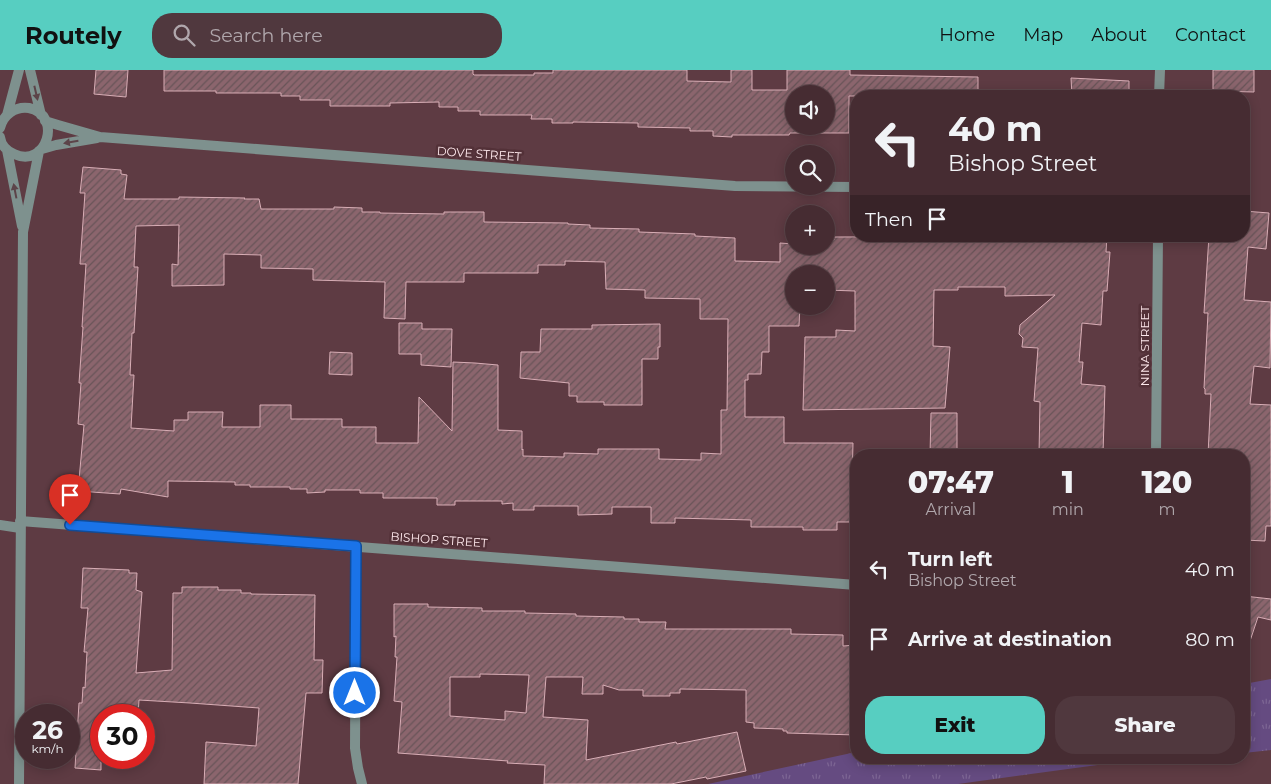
<!DOCTYPE html>
<meta charset="utf-8">
<style>
body{margin:0;font-family:Montserrat,sans-serif;background:#50383e;color:#f1f3f6;height:100vh;display:flex;flex-direction:column;font-size:19px;white-space:nowrap}
*{box-sizing:border-box;margin:0}
p{font-size:16px;color:#b0a7ac}
.icon{flex:none;width:28px;height:28px;fill:none;stroke:currentColor;stroke-width:2;stroke-linecap:round;stroke-linejoin:round}
.map{position:relative;flex:1;overflow:hidden}
.sheet{position:absolute;left:850px;top:379px;width:400px;height:315px;display:flex;flex-direction:column;background:#462c32;border-radius:20px;box-shadow:0 2px 12px #0003,0 0 0 1px #5e484d}
.sheet>*{flex:none}
.top-card{position:absolute;left:850px;top:20px;width:400px;height:152px;border-radius:20px;box-shadow:0 2px 12px #0003,0 0 0 1px #5e484d;background:#462c32;color:#f1f3f6;overflow:hidden}
.buttons{position:absolute;left:785px;top:15px;display:grid;gap:10px}
.buttons a{display:grid;place-items:center;width:50px;height:50px;border-radius:50%;background:#462c32;box-shadow:0 2px 12px #0003,0 0 0 1px #5e484d;font-size:25px}
.speed{position:absolute;left:15px;top:634px;display:flex;gap:10px;font-size:25px;font-weight:700;text-align:center}
.speed>*{display:grid;place-content:center;width:65px;height:65px;border-radius:50%;background:#462c32;box-shadow:0 2px 12px #0003,0 0 0 1px #5e484d;line-height:1}
.speed small{font-size:12px;font-weight:400}
.speed .limit{border:8px solid #d22;background:#fff;color:#111}
.pin{position:absolute;display:grid;place-items:center;width:42px;height:42px;color:#fff;margin:-51px -21px;border-radius:50% 50% 50% 0;rotate:-45deg;box-shadow:0 0 5px #0007}
.pin .icon{rotate:45deg}
.me{position:absolute;width:55px;margin:-28px;rotate:0deg;stroke-linejoin:round;filter:drop-shadow(0 0 4px #0008)}
.turn{display:flex;align-items:center;gap:18px;height:105px;padding:0 15px;font-size:22px}
.turn .icon{width:65px;height:65px;stroke-width:2.5}
.turn b{display:block;font-size:35px;line-height:42px}
.then{display:flex;align-items:center;height:48px;padding:0 15px;background:#0003;gap:10px;font-size:19px}
.eta{display:flex;justify-content:space-evenly;align-items:center;height:85px;text-align:center}
.eta b{font-size:30px;font-weight:800;line-height:35px}
.action{display:flex;gap:10px;margin-top:auto;padding:10px 15px}
.action a{flex:1;height:58px;border-radius:20px;background:#57cec1;color:#111;font-size:20px;font-weight:800;line-height:58px;text-align:center}
.action a+a{background:#50383e;color:#f1f3f6}
ul{padding:0;list-style:none}
li{display:flex;align-items:center;gap:15px;height:70px;padding:0 15px}
li div{flex:1}
li b{display:block;font-size:19px}
li em{font-style:normal}
header{display:flex;align-items:center;gap:30px;box-sizing:border-box;height:70px;padding:0 25px;background:#57cec1;color:#111}
header strong{font-size:24px}
nav{display:flex;gap:28px;margin-inline-start:auto;font-size:18px}
.search{width:350px;height:45px;background:#50383e;display:flex;align-items:center;gap:12px;box-sizing:border-box;padding:0 18px;border-radius:20px;color:#b0a7ac;font-size:19px}
.map>svg:first-child{display:block}
.grass{fill:url(#grass-tufts)}
.building{fill:url(#building-hatch);stroke:#d8aeb6;fill-rule:evenodd}
.lines{fill:none;stroke-linecap:round;stroke-linejoin:round}
.minor{stroke:#7e918e;stroke-width:10}
.oneway{fill:#5c4449}
.route-casing{stroke:#114b97;stroke-width:12}
.route{stroke:#1a73e8;stroke-width:9}
.labels{text-anchor:middle;stroke-width:5;stroke-linejoin:round;paint-order:stroke}
.street-label{font-size:12px;fill:#fee8ec;stroke:#533138}
</style>
<header>
<strong>Routely</strong>
<div class="search"><svg class="icon" aria-label="search" viewBox="0 0 24 24"><circle cx="10" cy="10" r="6"/><path d="M15 15l6 6"/></svg>Search here</div>
<nav><a>Home</a><a>Map</a><a>About</a><a>Contact</a></nav>
</header>
<div class="map">
<svg width="1271" height="714" viewBox="0 0 1271 714">
<defs>
<pattern id="grass-tufts" width="24" height="20" patternUnits="userSpaceOnUse" patternTransform="scale(1.25)"><rect width="24" height="20" fill="#654b81"/><path d="M3 7l-1-3M5 7V3M7 7l1-3M15 17l-1-3M17 17v-4M19 17l1-3" fill="none" stroke="#7c6593"/></pattern>
<pattern id="building-hatch" width="6" height="6" patternUnits="userSpaceOnUse" patternTransform="scale(1.25)"><rect width="6" height="6" fill="#8b656d"/><path d="M-1 1l2-2M0 6l6-6M5 7l2-2" fill="none" stroke="#685458"/></pattern>
</defs>
<rect width="100%" height="100%" fill="#5e3b43"/>
<path class="grass" d="M1271 609V680L1244 683V614Z
M856 682V688H1185L1105 694 958 714H708Z"/>
<path class="building" d="M96 0H128L126 27 94 24Z
M164 0H473V4L474 5H534V3H553V0H687V11L731 12V0H752V20H787V0H850V5L978 7V26H849V63H790L789 65H732V67L713 66V61H690V58L638 57V53L573 52V53H552V49H531L532 45H480V41H458V37H439V32L390 33V36H330V30H300V26H281V23H216V21H164ZM794 24H826V56H794Z
M1213 0H1254V22L1213 21Z
M1071 8 1129 11V26H1072Z
M83 97 121 100V104L127 105 124 129H179V127L245 128 244 129H259L261 139H334V137L362 138V142H380V143L444 144V142H484V152L568 153V154L590 155V158L639 159V162L695 164V166L735 168V191L780 192V173L794 174V176H826V170H834L833 167 1107 166 1106 182H1110L1107 221H1103L1101 255 1082 253 1079 292H1083L1081 314 1105 316 1103 384H1039L1040 332 1034 331 1038 278 1022 277 1023 268 1019 264 1020 255 1055 225 1005 226V217H958V220H934L933 276 950 277 945 338 803 340 805 267H836V260L855 261V221L826 220V204H794V236H800L799 256H769V282H762L761 304H748V310H745V347H784V373H853L851 452H837V460H803V457H751V450L675 448V453H651V437H612V444L578 445V436H534V440H513V433L502 434V431H455V435H437V428H383V423H360V420H325V422L307 423V419H290V417H250V415H235V412L168 411V427L121 419 120 424 78 421 84 355 78 354 81 313H79L83 257H82L86 194H80L85 123H80ZM179 155 178 195 172 194V216L224 215V184L261 185V198L313 199V210L385 212 384 248 405 249 406 212H464V203H538V195H565V191L605 192 606 219 645 220V228L700 229V249H728L727 340H721V384L701 383V390L659 389V379H598V384L564 383V387L523 386V379L522 380V361L498 360V295L475 293 453 292 452 361 419 327 418 373H376V357H342V349H291V335H260V357H222L223 342H188V350H174V361L131 358 134 305H130L132 263H134L138 197H134L136 156Z
M1244 141 1269 143 1266 179 1248 177 1244 230 1271 232 1270 298 1254 296 1250 334 1271 335V456H1266L1265 471 1244 470V385H1208L1211 324H1205V319L1204 318 1208 243H1204L1209 166H1244Z
M399 253H422V259H452L451 297 421 295V284H399Z
M660 254V277H658V289H642V335H604V332H577V326H569V313L520 308 521 282H540L541 259H592V255Z
M330 282 352 283V305L329 304Z
M931 343H957V385H930Z
M83 498 129 500V503H137L136 520 142 522 136 603 172 600 173 523H182V517H218V520H241V523H251V524L315 525 314 590H323L322 623H306L298 714H204L206 672 256 676 259 638 190 633 139 630 138 645H101V700L75 698 79 633H82L83 617 85 618 87 582H84L88 538H81Z
M1244 526 1271 529V550L1258 547 1247 580H1244Z
M394 534H428V537L482 538V541H525V543L576 544V546L624 547V549H639V552H666L665 559H791V564L843 565V576L856 575V604H852L851 640H856V665L787 663V661H783V659L754 658V653L746 652V620L680 619V623H670V626H643V620H619L603 615V624H582L583 607H546L543 647 588 650 586 690 676 672 677 674 737 662 746 701 707 709 706 707 671 714H544L545 695 507 693 508 691 398 683 402 632 394 631 397 587H395L396 566 394 567ZM480 604 529 605 526 643 505 641V650L450 646V607H480Z"/>
<g class="lines">
<path class="minor" d="M30 0 41 45
M1159 26 1160 0
M7 45 19 0
M45 51 58 55 100 67 735 116 856 117
M0 58C3 45 15 36 29 38 63 45 47 99 14 84 7 81 1 75 0 67
M42 79 56 75 97 68
M7 80 22 156
M1156 385 1158 166
M20 451 856 515
M0 455 20 458
M356 476 355 678 358 698 362 714
M19 714 23 162 39 81"/>
</g>
<defs><path id="oneway-solid" d="M-6-.8H1V-3.2L6.5 0L1 3.2V.8H-6Z" transform="scale(1.25)"/></defs>
<g class="oneway">
<use href="#oneway-solid" transform="translate(36 23) rotate(77)"/>
<use href="#oneway-solid" transform="translate(71 72) rotate(170)"/>
<use href="#oneway-solid" transform="translate(15 121) rotate(-101)"/>
</g>
<g class="lines">
<g class="route-casing">
<path id="route" d="M70 455 356 476 355 623"/>
</g>
<use href="#route" class="route"/>
</g>
<g class="labels">
<g class="street-label">
<text transform="translate(479 84) rotate(4)" y="4">DOVE STREET</text>
<text transform="translate(1145 276) rotate(-90)" y="4">NINA STREET</text>
<text transform="translate(439 470) rotate(4)" y="4">BISHOP STREET</text>
</g>
</g>
</svg>
<div class="buttons">
<a><svg class="icon" aria-label="sound" viewBox="0 0 24 24"><path d="M4 9h4l5-4v14l-5-4H4zM17 9q2 3 0 6"/></svg></a>
<a><svg class="icon" aria-label="search" viewBox="0 0 24 24"><circle cx="10" cy="10" r="6"/><path d="M15 15l6 6"/></svg></a>
<a>+</a>
<a>−</a>
</div>
<div class="speed"><div>26<small>km/h</small></div><div class="limit">30</div></div>
<div class="pin" style="left:70px;top:455px;background:#d93025"><svg class="icon" aria-label="arrive" viewBox="0 0 24 24"><path d="M6 21V4h12l-3 4 3 4H6"/></svg></div>
<svg class="me" style="left:355px;top:623px" viewBox="-20 -20 40 40"><circle r="17" fill="#1a73e8" stroke="#fff" stroke-width="3"/><path d="M0-11L8 9 0 5-8 9z" fill="#fff"/></svg>
<div class="top-card">
<div class="turn"><svg class="icon" aria-label="left" viewBox="0 0 24 24"><path d="M17 20v-9H6M10 6l-5 5 5 5"/></svg><div><b>40 m</b>Bishop Street</div></div>
<div class="then">Then<svg class="icon" aria-label="arrive" viewBox="0 0 24 24"><path d="M6 21V4h12l-3 4 3 4H6"/></svg></div>
</div>
<section class="sheet">
<div class="eta">
<div><b>07:47</b><p>Arrival</p></div>
<div><b>1</b><p>min</p></div>
<div><b>120</b><p>m</p></div>
</div>
<ul>
<li><svg class="icon" aria-label="left" viewBox="0 0 24 24"><path d="M17 20v-9H6M10 6l-5 5 5 5"/></svg><div><b>Turn left</b><p>Bishop Street</p></div><em>40 m</em></li>
<li><svg class="icon" aria-label="arrive" viewBox="0 0 24 24"><path d="M6 21V4h12l-3 4 3 4H6"/></svg><div><b>Arrive at destination</b></div><em>80 m</em></li>
</ul>
<div class="action"><a>Exit</a><a>Share</a></div>
</section>
</div>
